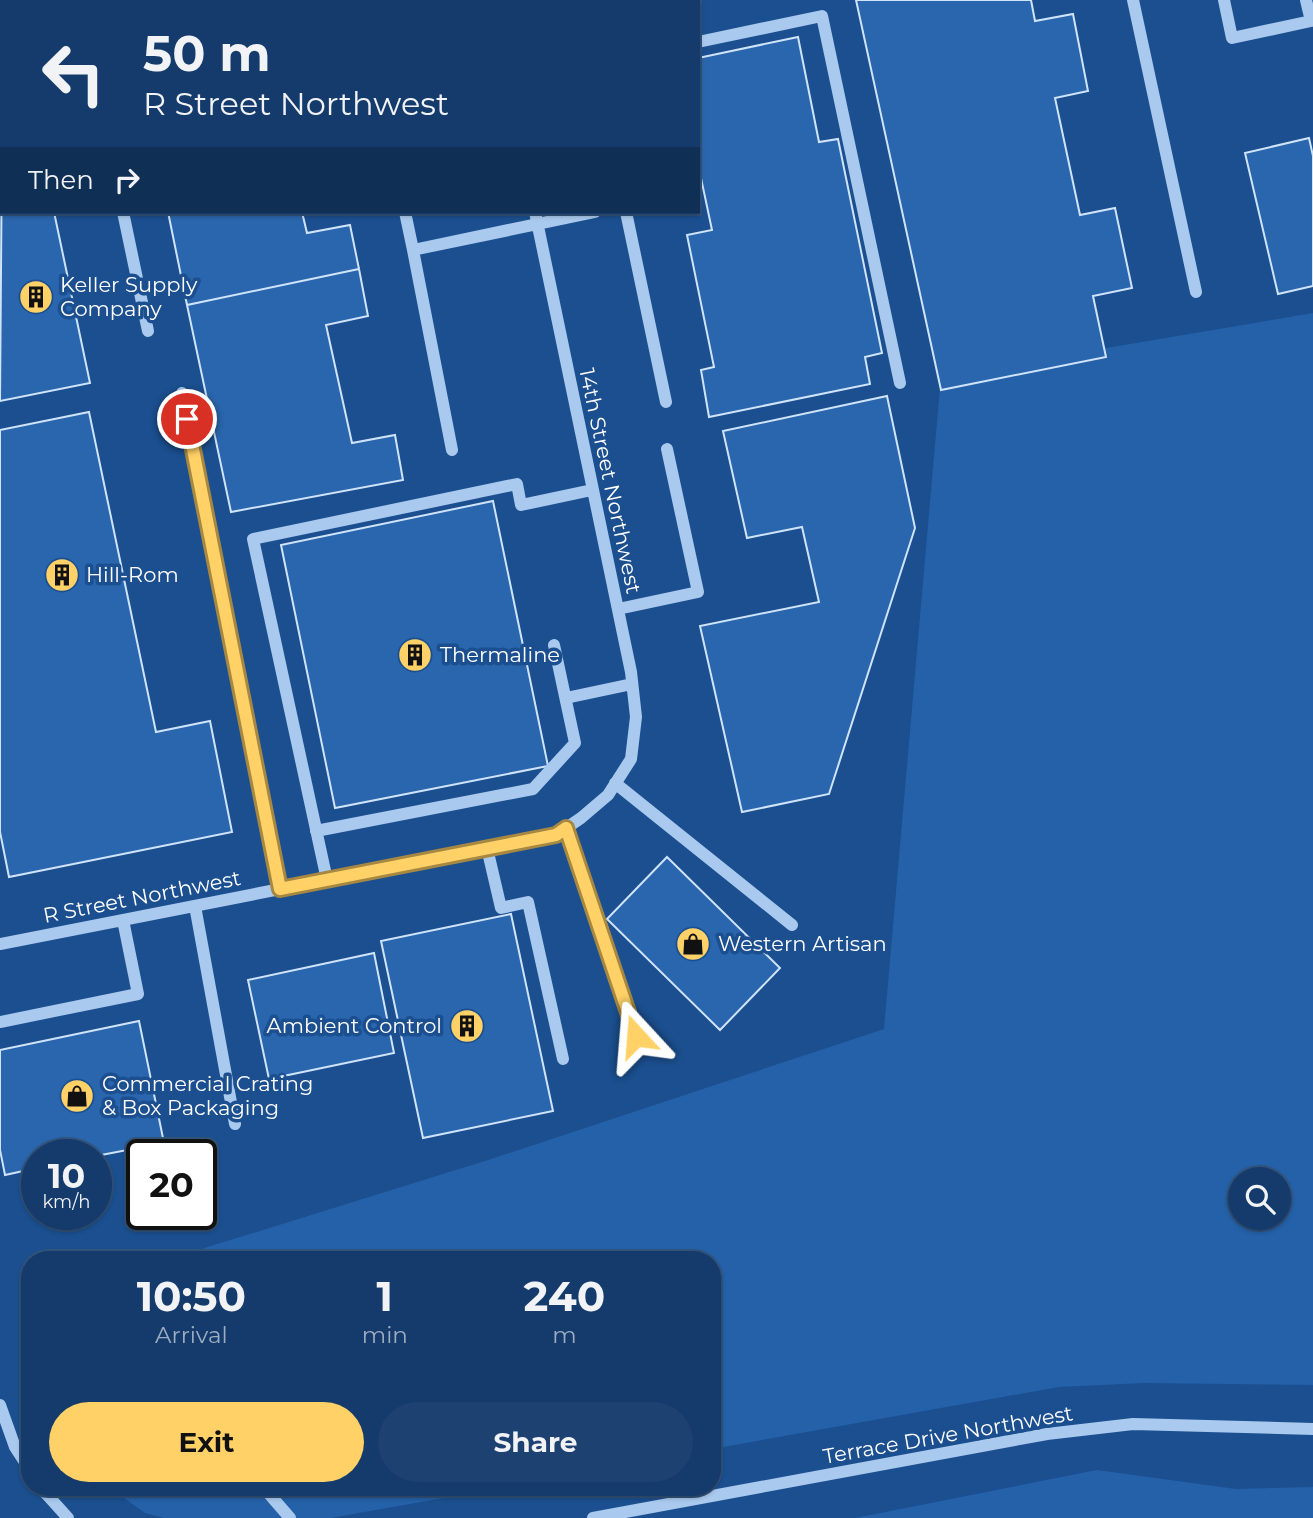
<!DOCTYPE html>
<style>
body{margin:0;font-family:Montserrat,sans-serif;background:#1d4271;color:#f1f3f6;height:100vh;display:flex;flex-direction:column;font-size:26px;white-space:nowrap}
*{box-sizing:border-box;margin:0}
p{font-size:23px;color:#9dadc1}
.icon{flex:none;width:38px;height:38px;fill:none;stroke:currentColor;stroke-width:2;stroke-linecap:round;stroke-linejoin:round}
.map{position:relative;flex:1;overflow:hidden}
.side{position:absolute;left:21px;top:1251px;width:700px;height:245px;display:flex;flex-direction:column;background:#143b6b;border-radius:28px;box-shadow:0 2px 5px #0004,0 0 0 2px #33557e}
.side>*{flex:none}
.banner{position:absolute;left:0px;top:0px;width:700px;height:214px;box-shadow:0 2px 5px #0004,0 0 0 2px #33557e;background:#143b6b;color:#f1f3f6;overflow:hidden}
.controls{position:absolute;left:1228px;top:1167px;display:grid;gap:14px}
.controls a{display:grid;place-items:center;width:63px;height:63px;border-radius:50%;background:#143b6b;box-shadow:0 2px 5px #0004,0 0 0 2px #33557e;font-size:35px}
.speed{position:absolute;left:21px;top:1139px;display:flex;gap:14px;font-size:35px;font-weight:700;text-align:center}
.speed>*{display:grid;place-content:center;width:91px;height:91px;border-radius:50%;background:#143b6b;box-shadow:0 2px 5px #0004,0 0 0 2px #33557e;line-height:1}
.speed small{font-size:18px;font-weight:400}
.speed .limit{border:4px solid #111;border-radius:10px;background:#fff;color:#111}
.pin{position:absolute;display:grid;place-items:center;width:60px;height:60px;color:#fff;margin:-30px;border:4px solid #fff;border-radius:50%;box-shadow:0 2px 7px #0007}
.me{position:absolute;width:77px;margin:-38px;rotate:341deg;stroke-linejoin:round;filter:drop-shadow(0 0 5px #0008)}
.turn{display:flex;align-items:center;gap:24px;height:147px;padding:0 28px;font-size:32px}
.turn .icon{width:91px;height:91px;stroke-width:2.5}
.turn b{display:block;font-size:49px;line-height:60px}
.then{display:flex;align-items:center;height:66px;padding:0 28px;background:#0003;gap:14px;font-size:26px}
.eta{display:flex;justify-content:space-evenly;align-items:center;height:119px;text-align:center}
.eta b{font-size:42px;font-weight:700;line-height:49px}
.cta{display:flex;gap:14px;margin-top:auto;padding:14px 28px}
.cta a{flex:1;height:80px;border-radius:42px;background:#ffd166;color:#111;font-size:28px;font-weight:700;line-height:80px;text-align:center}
.cta a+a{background:#1d4271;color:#f1f3f6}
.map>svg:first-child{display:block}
.green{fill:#2461a8;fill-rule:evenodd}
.building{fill:#2a66ad;stroke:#cfe3fa;stroke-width:2}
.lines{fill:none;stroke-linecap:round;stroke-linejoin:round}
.minor{stroke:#a9c9ee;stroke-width:12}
.route-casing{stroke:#a68842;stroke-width:18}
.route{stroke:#ffd166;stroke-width:12}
.labels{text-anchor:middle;stroke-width:7;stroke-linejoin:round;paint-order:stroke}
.poi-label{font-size:21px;fill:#fff;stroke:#1b4f8f;text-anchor:start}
.street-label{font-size:21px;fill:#fff;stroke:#1b4f8f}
</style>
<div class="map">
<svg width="1313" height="1518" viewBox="0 0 1313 1518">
<rect width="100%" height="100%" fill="#1b4f8f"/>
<path class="green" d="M1313 313V1385L1144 1383 1059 1387 712 1449V1260H166L488 1160 884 1029 941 376ZM1241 1180H1279V1218H1241Z
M1097 1470 1236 1489 1313 1487V1518H855Z
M110 1488H500L331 1518H164L145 1513Z"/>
<path class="building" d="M130 0H332L333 2H130Z
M856 0H1031L1035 21 1073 14 1088 91 1055 98 1080 215 1115 208 1132 288 1093 296 1106 357 941 390Z
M798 37 819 142 838 139 882 353 865 357 870 384 709 417 701 370 714 367 687 235 712 230 698 164V58Z
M1309 138 1313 156V286L1278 294 1245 153Z
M2 139V212H54L90 383 0 401Z
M168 212H302L307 233 350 225 359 269 187 305Z
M359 269 368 316 326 325 352 443 395 435 403 480 231 512 187 305Z
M887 396 915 528 829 794 742 812 700 626 819 602 802 527 747 538 723 431Z
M89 412 156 732 210 721 232 832 9 877 0 832V430Z
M493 501 548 766 335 808 281 545Z
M667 857 780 968 720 1030 607 919Z
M511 914 553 1111 423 1138 381 941Z
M374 953 394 1053 269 1079 248 980Z
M139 1021 164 1143 96 1156 37 1155V1168L5 1175 0 1150V1050Z"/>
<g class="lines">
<path class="minor" d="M450 0 453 2
M1133 0 1196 292
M1224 0 1232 38 1311 21 1306 0
M505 2V0
M577 2 583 0
M0 23H2
M698 42 822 16 900 383
M123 212 148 331
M405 212 413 250 595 212
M626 212 666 402
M413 250 452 450
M182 393 280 889
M618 609 698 592 667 449
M566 698 632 684
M615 783 792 925
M566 828 636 1036
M316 831 533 789 575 743 554 645
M487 848 501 908 528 902 563 1059
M327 880 253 539 517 484 521 505 592 490
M195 906 235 1124
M0 944 556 835 581 818 608 795 631 759 636 717 631 672 535 212
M0 1022 138 994 123 920
M0 1405 15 1447 30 1470
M41 1488 68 1518
M264 1488 290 1518
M593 1518 1047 1434 1133 1424 1313 1429"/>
</g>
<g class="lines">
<g class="route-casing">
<path id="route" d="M187 419 280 889 556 835 566 828 636 1036"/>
</g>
<use href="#route" class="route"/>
</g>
<defs>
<g id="building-disc" transform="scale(1.75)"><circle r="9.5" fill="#ffd166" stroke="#1b4f8f"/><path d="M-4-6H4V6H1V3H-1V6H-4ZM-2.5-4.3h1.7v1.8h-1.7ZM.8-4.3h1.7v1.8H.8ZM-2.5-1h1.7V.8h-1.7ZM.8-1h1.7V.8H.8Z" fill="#111"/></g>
<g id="shop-disc" transform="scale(1.75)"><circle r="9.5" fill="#ffd166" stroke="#1b4f8f"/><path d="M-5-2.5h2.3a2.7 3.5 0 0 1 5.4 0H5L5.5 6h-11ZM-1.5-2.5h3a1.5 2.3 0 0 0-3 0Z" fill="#111"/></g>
</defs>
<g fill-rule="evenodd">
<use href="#building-disc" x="36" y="297"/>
<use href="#building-disc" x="62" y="575"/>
<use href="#building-disc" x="415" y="655"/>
<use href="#shop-disc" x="693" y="944"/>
<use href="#building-disc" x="467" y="1026"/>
<use href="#shop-disc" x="77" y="1096"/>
</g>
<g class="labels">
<g class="poi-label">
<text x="60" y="292">Keller Supply<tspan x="60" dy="24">Company</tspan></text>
<text x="86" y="582">Hill-Rom</text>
<text x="440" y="662">Thermaline</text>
<text x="718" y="951">Western Artisan</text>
<text x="442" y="1033" text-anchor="end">Ambient Control</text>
<text x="102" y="1091">Commercial Crating<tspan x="102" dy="24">&amp; Box Packaging</tspan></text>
</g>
<g class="street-label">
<text transform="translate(610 481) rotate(78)" y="7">14th Street Northwest</text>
<text transform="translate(142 897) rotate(-11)" y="7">R Street Northwest</text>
<text transform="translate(948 1435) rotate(-10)" y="7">Terrace Drive Northwest</text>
</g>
</g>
</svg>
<div class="controls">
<a><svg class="icon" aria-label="search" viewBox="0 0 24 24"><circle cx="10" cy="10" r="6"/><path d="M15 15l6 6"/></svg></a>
</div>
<div class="speed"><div>10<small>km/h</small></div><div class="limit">20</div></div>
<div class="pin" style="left:187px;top:419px;background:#d93025"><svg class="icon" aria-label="arrive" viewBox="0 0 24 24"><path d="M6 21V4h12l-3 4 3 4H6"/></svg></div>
<svg class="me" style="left:636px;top:1036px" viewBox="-20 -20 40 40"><path d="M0-17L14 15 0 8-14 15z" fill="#ffd166" stroke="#fff" stroke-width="4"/></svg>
<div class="banner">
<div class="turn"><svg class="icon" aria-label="left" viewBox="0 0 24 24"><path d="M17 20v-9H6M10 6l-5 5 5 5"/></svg><div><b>50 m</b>R Street Northwest</div></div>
<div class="then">Then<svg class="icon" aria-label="right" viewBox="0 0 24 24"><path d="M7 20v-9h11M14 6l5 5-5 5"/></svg></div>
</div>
<section class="side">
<div class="eta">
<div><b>10:50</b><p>Arrival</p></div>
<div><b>1</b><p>min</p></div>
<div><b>240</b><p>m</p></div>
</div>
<div class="cta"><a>Exit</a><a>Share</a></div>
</section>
</div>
